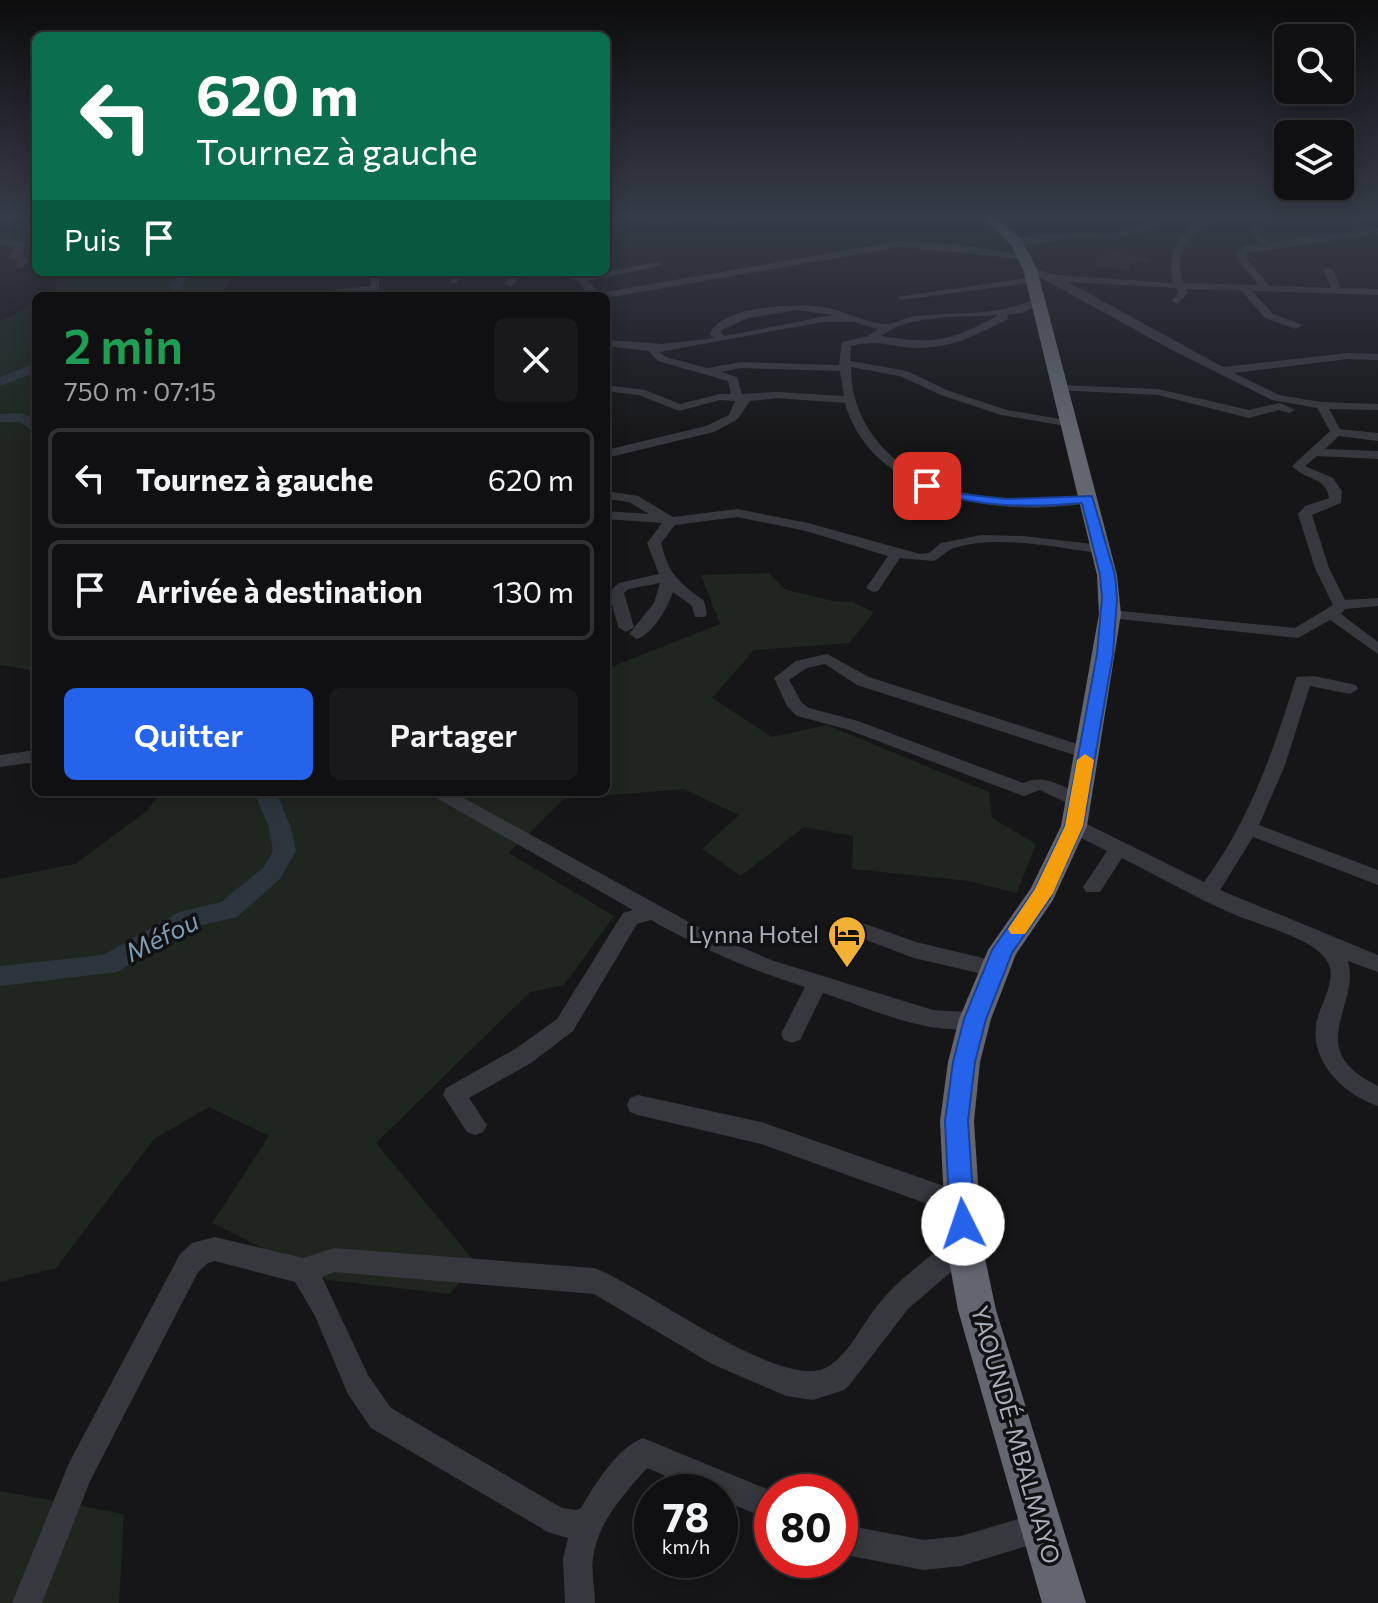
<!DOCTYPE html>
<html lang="fr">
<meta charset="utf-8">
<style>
body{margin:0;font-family:Commissioner,sans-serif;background:#19191b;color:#f1f3f6;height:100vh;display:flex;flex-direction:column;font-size:30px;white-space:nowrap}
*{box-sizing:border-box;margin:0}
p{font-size:26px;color:#9c9d9f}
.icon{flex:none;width:44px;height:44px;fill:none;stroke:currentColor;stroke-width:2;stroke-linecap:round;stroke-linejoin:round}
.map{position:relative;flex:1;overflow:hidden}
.details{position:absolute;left:32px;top:292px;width:578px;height:504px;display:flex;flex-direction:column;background:#101012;border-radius:12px;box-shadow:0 4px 20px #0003,0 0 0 2px #303032}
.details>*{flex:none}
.guide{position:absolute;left:32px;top:32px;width:578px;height:244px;border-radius:12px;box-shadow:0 4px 20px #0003,0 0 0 2px #303032;background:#0b6e4f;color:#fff;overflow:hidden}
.tools{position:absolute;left:1274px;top:24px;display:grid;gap:16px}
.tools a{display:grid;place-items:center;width:80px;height:80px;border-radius:12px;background:#101012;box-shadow:0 4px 20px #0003,0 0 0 2px #303032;font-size:40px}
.speed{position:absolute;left:634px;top:1474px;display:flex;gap:16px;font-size:40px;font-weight:700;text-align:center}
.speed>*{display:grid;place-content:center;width:104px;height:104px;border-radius:50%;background:#101012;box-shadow:0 4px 20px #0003,0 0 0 2px #303032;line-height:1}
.speed small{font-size:20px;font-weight:400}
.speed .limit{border:12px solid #d22;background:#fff;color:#111}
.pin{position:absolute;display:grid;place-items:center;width:68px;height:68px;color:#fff;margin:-34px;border-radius:16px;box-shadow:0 4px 12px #0006}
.me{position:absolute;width:88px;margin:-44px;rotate:356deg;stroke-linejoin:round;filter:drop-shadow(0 0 6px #0008)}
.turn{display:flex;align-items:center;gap:28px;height:168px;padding:0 32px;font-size:36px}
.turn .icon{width:104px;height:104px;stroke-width:2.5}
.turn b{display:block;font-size:56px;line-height:68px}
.then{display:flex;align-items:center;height:76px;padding:0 32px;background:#0003;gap:16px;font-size:30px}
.round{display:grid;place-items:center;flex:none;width:84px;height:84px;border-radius:12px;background:#19191b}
.summary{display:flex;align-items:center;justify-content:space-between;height:136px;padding:0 32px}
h1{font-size:48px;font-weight:600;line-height:60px;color:#1e9e55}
.button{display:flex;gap:16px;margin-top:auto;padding:16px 32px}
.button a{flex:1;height:92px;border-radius:12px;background:#2563eb;color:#fff;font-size:32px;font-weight:600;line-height:92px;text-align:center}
.button a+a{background:#19191b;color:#f1f3f6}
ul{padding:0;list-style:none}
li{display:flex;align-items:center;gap:24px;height:100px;margin:0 16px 12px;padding:0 16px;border:4px solid #303032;border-radius:12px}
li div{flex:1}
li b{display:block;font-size:30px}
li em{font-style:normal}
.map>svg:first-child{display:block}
.built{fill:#222225}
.green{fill:#1e261f}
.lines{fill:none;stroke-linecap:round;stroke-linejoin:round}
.river{fill:#2c353c;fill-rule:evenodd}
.minor{fill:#37383d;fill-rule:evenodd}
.highway{fill:#63666e;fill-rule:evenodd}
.route{fill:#2563eb;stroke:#184099;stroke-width:2}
.slow{fill:#f59e0b}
.labels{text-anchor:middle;stroke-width:7;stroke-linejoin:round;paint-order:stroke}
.poi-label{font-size:24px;fill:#a8adb8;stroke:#111113;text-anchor:end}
.street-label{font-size:24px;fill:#a8adb8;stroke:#111113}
.water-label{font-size:26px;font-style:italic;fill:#7f9bb3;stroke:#111113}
</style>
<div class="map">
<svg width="1378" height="1603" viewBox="0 0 1378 1603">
<rect width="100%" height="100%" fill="#161618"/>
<path class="built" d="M1115 252 1143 257 1150 259 1149 263 1132 261 1129 271 1097 267 1096 256Z"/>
<path class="green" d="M61 272H238L219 296H45L54 289Z
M36 303V671L0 665V321Z
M769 573 786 590 833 601 852 602 874 612 849 643 754 650 712 698 772 737 827 725 989 792 992 818 1036 844 1017 893 969 881 852 869 853 836 804 827 741 876 702 849 739 815 684 789 564 799 509 853 614 916 564 985 530 992 376 1143 475 1262 450 1294 327 1280 212 1223 269 1136 209 1107 154 1139 56 1268 0 1282V879L75 864 147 811 161 792H606V669L720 624 701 575Z
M0 1491 124 1514 119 1603H0Z"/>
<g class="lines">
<path class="river" d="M185 272H199L182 283 183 296H171L170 282Z
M36 363V372L0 386V377Z
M21 413 36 419V433L20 422H0V414Z
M254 792H276L290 825 296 851 280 879 237 917 194 927 117 972 0 986V966L103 955 179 912 221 902 264 867 273 851 268 825Z"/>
<path class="minor" d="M639 218H678L669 224 643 222Z
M733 218H762L719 225 715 222Z
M1154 218H1163L1151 229 1114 240 1083 237 1017 246 1013 243C1053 221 1117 248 1154 218Z
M1209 218H1222C1193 234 1172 243 1183 283L1259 285 1237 259V252L1245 246 1261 244 1249 233 1251 226H1257L1258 232 1270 242 1378 228V234L1247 253V259L1269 286 1331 288 1323 270 1328 267 1333 270 1341 288 1378 289V295L1252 291 1273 314 1300 324 1301 326 1296 329 1265 318 1241 290 1186 289 1188 293 1177 304 1172 301 1178 293 1176 288 1068 282 1223 367 1348 353 1378 354V360L1348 359 1234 373 1279 395 1321 402 1378 404V410L1329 409 1340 429 1378 433V441L1339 436 1325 449 1378 451V459L1317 456 1305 466 1333 478 1342 491 1341 503 1312 515 1329 568 1345 600 1378 598V606L1345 609 1341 614 1378 642V654L1330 620 1298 638 1110 618 1103 614 1110 610 1295 628 1333 605 1315 568 1298 514 1305 506 1329 498C1327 477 1304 480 1292 466L1330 431 1317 408 1272 400 1172 350 1025 269 1030 266 1055 275 1173 283C1166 254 1179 227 1209 218Z
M0 239 25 242 20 255 29 260 22 268H16L18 261 10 256 16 246 0 245Z
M900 241 954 244 1029 256 1024 259 900 247 606 298C596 293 585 297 579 281L541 272 583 276 658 262 663 265 588 281 600 293Z
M370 272H380L379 290 332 296H297L302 293 371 286Z
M455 272H465L456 283H450Z
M511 272H521L513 286 510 287 505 284Z
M1033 277 1038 280 1036 282 901 300 896 297Z
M1035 299 1044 301 1022 313 1007 315 1008 319C978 334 953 348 919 348 892 348 880 339 851 346L850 361 907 371 949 391 1007 410 1072 421V427L1001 415 941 395 900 376 851 367C851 441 915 487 984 496 1018 500 1053 498 1088 495L1095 499 1093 502C1008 519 872 501 845 403L777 398 750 401 738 419 714 432 606 458V450L706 426 729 415 735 401 720 400 679 411 639 395 606 391V385L645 390 680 404 720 394H731L728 381 658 361 649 351 606 346V340L663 344 714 338 710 334C720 305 803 302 829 308 842 311 874 325 886 324 896 324 905 317 915 316 955 312 999 316 1035 299ZM796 310 833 315 725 336 721 333 722 330 748 318ZM999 315C950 341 937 345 881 336 911 313 963 318 999 315ZM822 322H854L878 329 868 336 842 342 839 365 741 362 707 368 666 357 659 352ZM741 368 840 371 844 396 777 392 742 394 737 377 721 372Z
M1059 385 1158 389 1249 410 1280 403 1295 410 1289 413 1279 410 1249 418 1158 395 1055 390V386Z
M606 491 638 496 673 517 737 509 808 523 920 554 929 553 941 543 982 535 1023 536 1101 545 1108 549 1101 553C1055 548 1000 534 954 548 945 551 941 558 933 561L900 558 878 591 873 592 866 588 888 556 806 531 737 517 675 525 661 543C669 575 679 582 704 601L707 614 705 617H695L692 606 673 592C667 608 654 633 637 639L629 634 654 603 660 583 629 589 624 593 634 627 626 632 618 627 609 592 619 583 659 574 647 543 662 523 606 519V511L649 514 629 502 606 499Z
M827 654 869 677 1093 749 1096 753 1087 759 857 685 825 664 807 668 789 680 802 703 809 708 858 721 1023 783C1046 773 1064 787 1084 798L1087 802 1078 808 1040 790 1024 796 1018 794 846 729 797 716 787 706 774 678 796 661Z
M1314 676 1356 685 1358 689 1350 694 1310 686 1285 765 1259 825 1378 870V885L1253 837 1220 890 1378 955V972L1348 961C1361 1007 1301 1049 1378 1086V1106C1343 1094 1308 1061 1317 1020 1321 1003 1338 978 1327 961 1312 937 1257 925 1231 913 1194 897 1158 876 1122 858L1100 892H1086L1083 887 1107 851 1067 831 1065 826 1067 821H1081L1204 882C1249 822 1273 752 1295 681L1297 677Z
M36 750V762L0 767V755Z
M430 792H453L707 932 771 960 933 1010 983 1013 986 1019 983 1025C937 1041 867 1007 823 993L800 1040 792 1043 784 1040 781 1034 805 987C750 970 700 948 651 920L637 924 573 1031 531 1063 469 1098 487 1125 483 1132 475 1135 467 1132 443 1095 446 1088 515 1049 557 1019 623 913 633 910 433 796Z
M857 921 916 942 995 961 1002 963 1005 969 1002 975 995 977 914 958 850 934 847 929 850 924Z
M638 1095 761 1122 961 1192 970 1196 973 1204 970 1212 961 1216 761 1144 638 1115 630 1112 627 1105 630 1098Z
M964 1232 973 1235 977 1244 973 1253 908 1309 851 1383 844 1390 813 1400 786 1396 712 1364 594 1294 334 1272 322 1277 368 1375 391 1408 562 1508 576 1510 581 1508C595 1484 617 1448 643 1438L774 1492 772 1521 720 1499V1492H704L647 1468C624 1494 597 1523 593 1559 591 1573 595 1589 595 1603H565L563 1559 568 1538 548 1532 371 1428 348 1394 315 1316 295 1282 215 1261 208 1263 198 1272 90 1481 42 1603H12L69 1463 180 1254 192 1243 215 1237 303 1258 334 1248 594 1268C642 1285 786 1396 829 1366 852 1351 864 1320 882 1300 903 1275 931 1257 955 1235Z
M1042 1512 1053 1516 1057 1527 1053 1538 961 1566 924 1570 840 1554V1524L924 1540 961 1536Z"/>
<path class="highway" d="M984 218H997L1022 240 1037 269 1117 575 1121 614 1087 826 1053 900 1016 954 991 1019 980 1062 974 1121 982 1244 996 1310 1086 1603H1042L958 1310 946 1244 940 1121 948 1062 959 1019 988 950 1031 888 1061 826 1099 614 1097 575 1023 269 1011 245Z"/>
</g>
<linearGradient id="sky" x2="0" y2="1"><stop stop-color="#0c0c0d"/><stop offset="0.49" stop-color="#363c48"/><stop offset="1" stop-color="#363c48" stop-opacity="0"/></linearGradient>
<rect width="1378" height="442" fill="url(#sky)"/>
<path class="route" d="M927 482 963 494 1006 499 1092 496 1115 575 1117 598 1113 654 1083 826 1050 898 1012 953 986 1019 975 1062 968 1121 975 1224 972 1233 963 1236 954 1233 950 1224 945 1121 953 1062 964 1019 992 950 1035 889 1065 826 1097 654 1102 598 1100 575 1082 503C1026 508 976 507 922 489L920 486Z"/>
<path class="slow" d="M1085 754 1094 760 1083 826 1053 893 1025 934H1011L1008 929 1035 889 1065 826 1077 760Z"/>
<defs>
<g id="hotel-pin" transform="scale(2)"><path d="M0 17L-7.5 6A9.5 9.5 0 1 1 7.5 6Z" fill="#f2b134" stroke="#111113"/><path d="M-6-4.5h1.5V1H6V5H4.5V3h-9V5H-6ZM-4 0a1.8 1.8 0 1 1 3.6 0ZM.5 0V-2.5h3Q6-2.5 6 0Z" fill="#111"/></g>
</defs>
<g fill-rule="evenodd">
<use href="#hotel-pin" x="847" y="935"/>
</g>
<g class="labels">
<g class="poi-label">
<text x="819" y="943">Lynna Hotel</text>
</g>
<g class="street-label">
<text transform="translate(1015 1435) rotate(74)" y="8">YAOUNDÉ-MBALMAYO</text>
</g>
<g class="water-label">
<text transform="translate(162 937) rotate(-27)" y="9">Méfou</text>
</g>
</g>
</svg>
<div class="tools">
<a><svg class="icon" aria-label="search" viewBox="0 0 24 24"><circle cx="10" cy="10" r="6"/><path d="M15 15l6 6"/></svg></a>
<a><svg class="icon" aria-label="layers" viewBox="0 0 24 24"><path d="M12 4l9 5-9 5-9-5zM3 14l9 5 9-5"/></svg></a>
</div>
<div class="speed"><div>78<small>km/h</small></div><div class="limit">80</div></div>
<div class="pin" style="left:927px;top:486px;background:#d93025"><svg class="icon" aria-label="arrive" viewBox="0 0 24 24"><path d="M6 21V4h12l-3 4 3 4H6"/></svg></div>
<svg class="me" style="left:963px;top:1224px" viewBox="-20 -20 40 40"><circle r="19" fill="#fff"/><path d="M0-13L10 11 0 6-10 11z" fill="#2563eb"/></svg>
<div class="guide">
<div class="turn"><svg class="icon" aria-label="left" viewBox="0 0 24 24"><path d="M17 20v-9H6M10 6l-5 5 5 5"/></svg><div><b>620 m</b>Tournez à gauche</div></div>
<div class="then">Puis<svg class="icon" aria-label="arrive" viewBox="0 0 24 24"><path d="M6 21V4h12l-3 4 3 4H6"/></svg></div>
</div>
<section class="details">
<div class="summary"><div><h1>2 min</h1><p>750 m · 07:15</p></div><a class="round"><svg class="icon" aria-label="close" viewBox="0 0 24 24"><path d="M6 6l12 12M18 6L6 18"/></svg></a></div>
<ul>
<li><svg class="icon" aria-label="left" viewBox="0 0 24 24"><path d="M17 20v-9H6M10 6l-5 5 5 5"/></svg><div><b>Tournez à gauche</b></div><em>620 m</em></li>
<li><svg class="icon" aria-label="arrive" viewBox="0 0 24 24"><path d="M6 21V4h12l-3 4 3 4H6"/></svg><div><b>Arrivée à destination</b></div><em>130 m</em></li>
</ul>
<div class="button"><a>Quitter</a><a>Partager</a></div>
</section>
</div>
